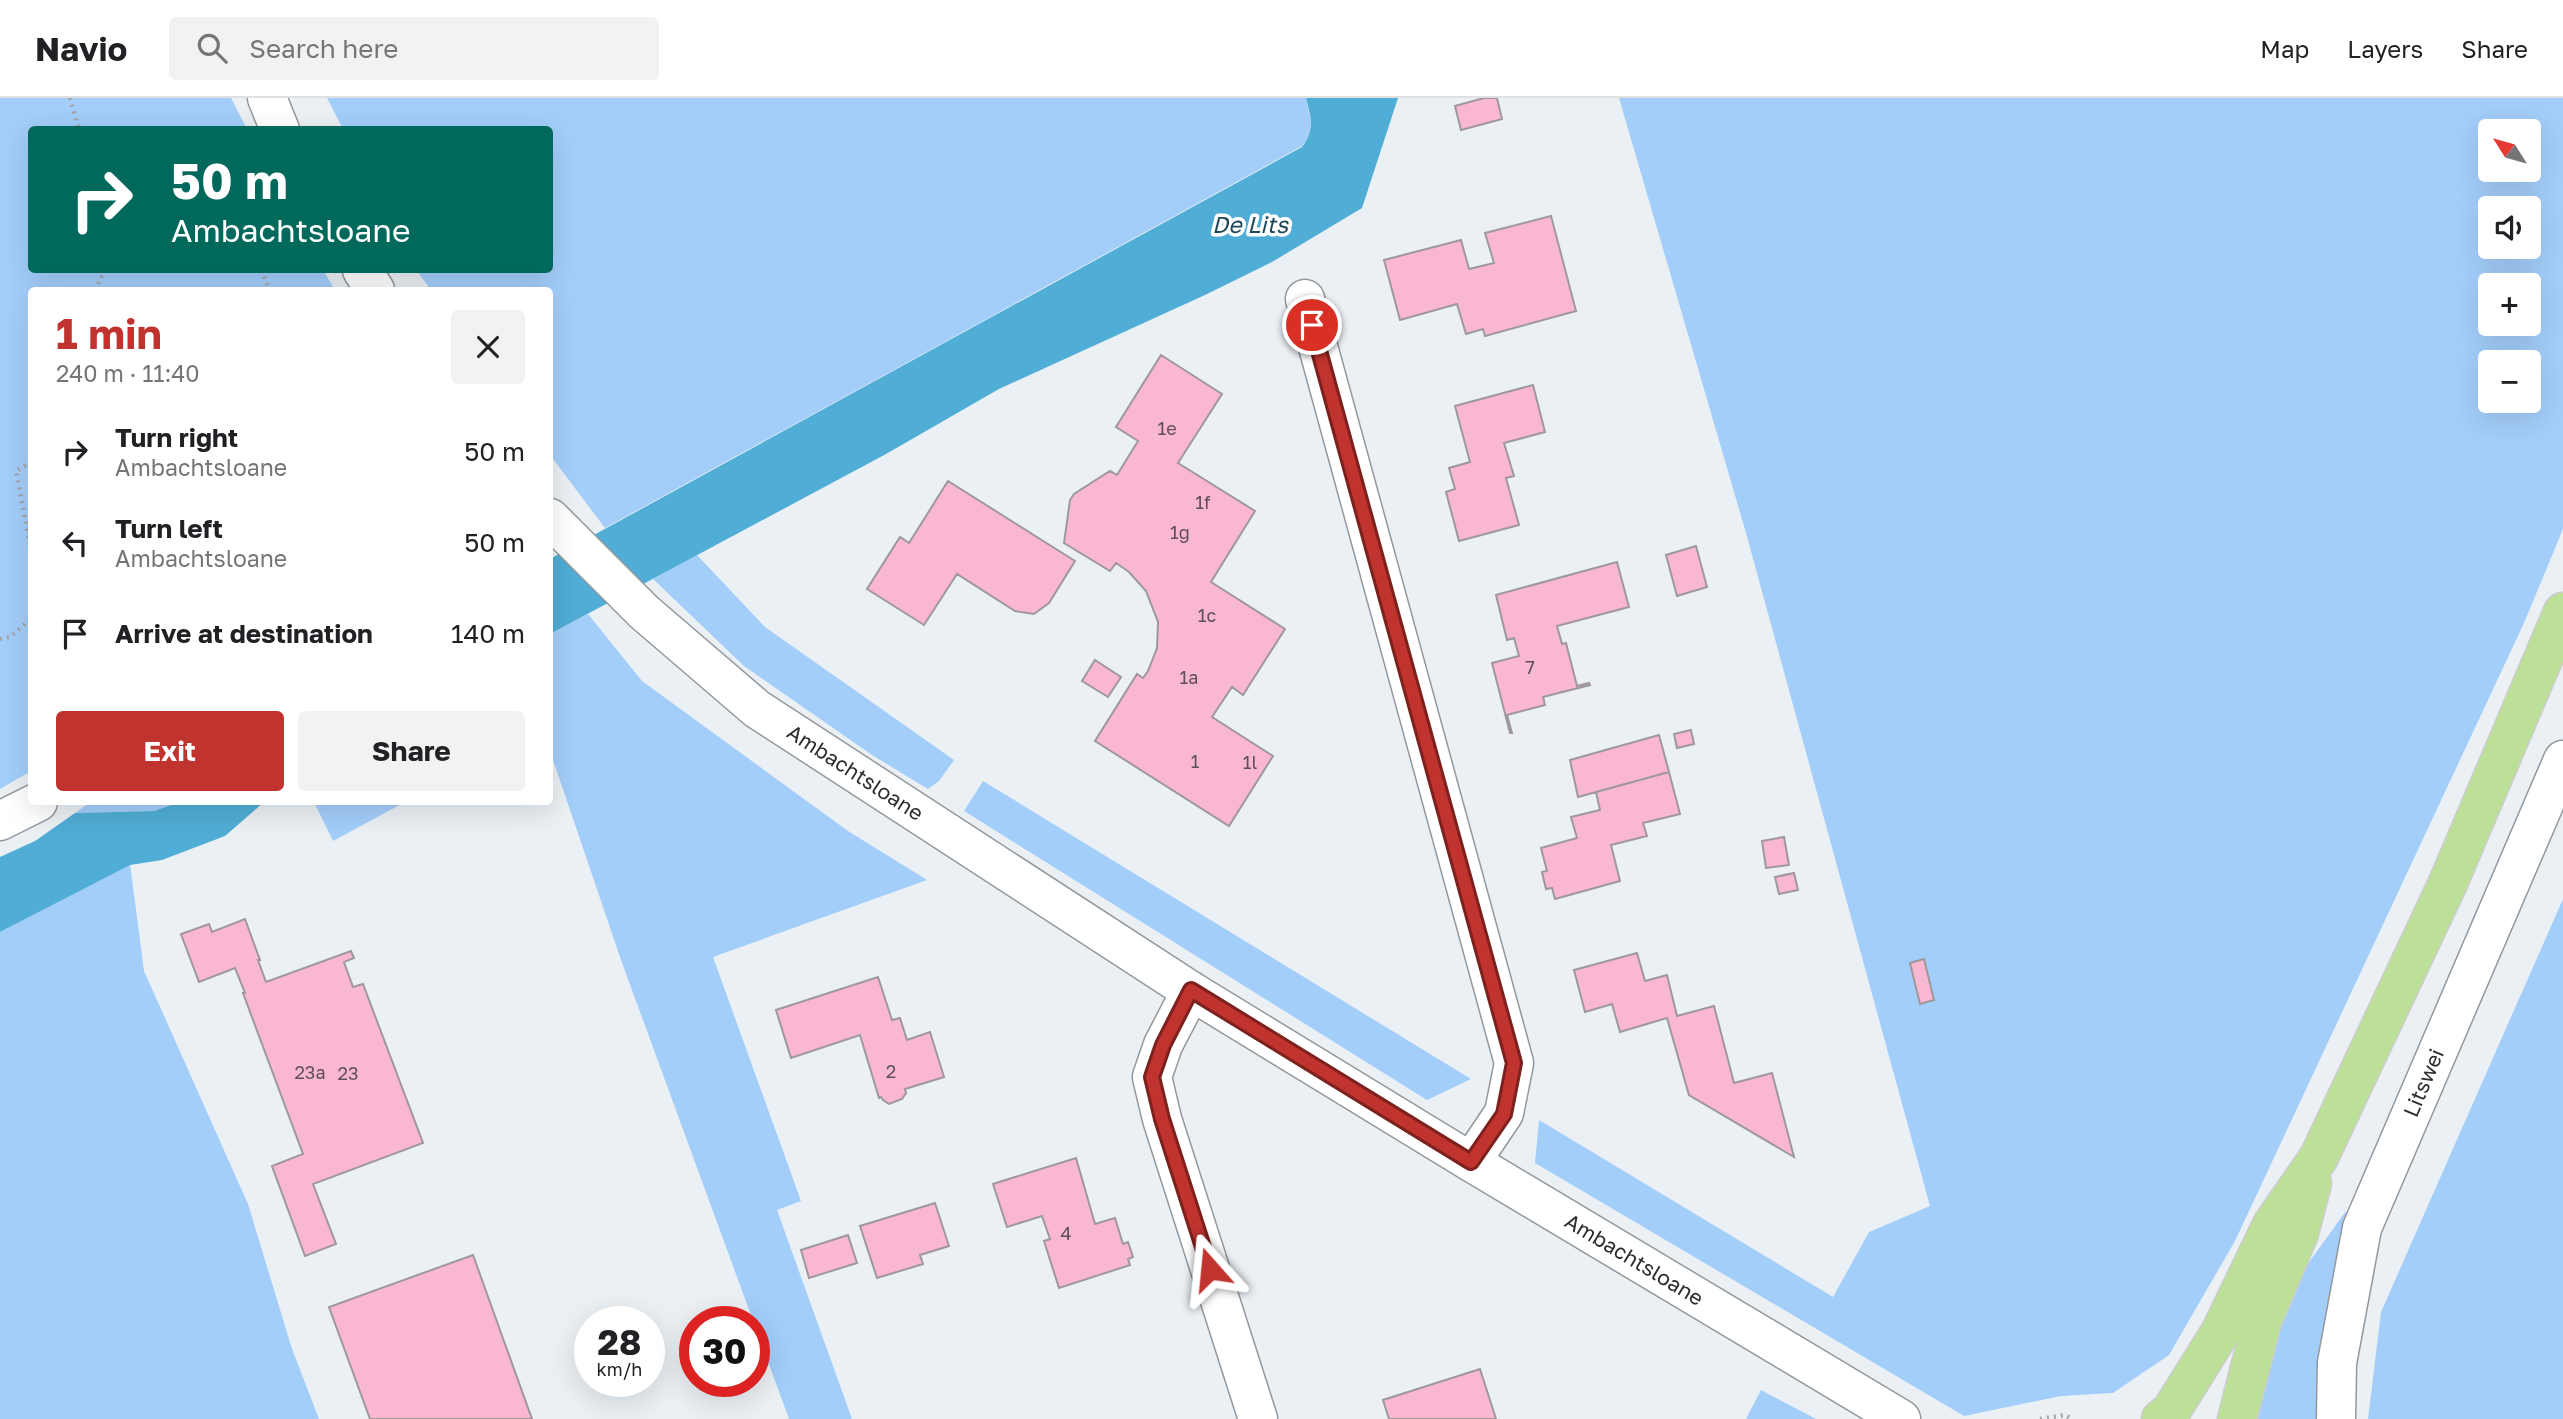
<!DOCTYPE html>
<meta charset="utf-8">
<style>
body{margin:0;font-family:"Golos Text",sans-serif;background:#f2f2f2;color:#202124;height:100vh;display:flex;flex-direction:column;font-size:26px;white-space:nowrap}
*{box-sizing:border-box;margin:0}
p{font-size:23px;color:#757577}
.icon{flex:none;width:38px;height:38px;fill:none;stroke:currentColor;stroke-width:2;stroke-linecap:round;stroke-linejoin:round}
.map{position:relative;flex:1;overflow:hidden}
.details{position:absolute;left:28px;top:189px;width:525px;height:518px;display:flex;flex-direction:column;background:#fff;border-radius:7px;box-shadow:0 7px 28px #0002}
.details>*{flex:none}
.guide{position:absolute;left:28px;top:28px;width:525px;height:147px;border-radius:7px;box-shadow:0 7px 28px #0002;background:#00695c;color:#fff;overflow:hidden}
.needle{width:46px;rotate:307deg}
.tools{position:absolute;left:2478px;top:21px;display:grid;gap:14px}
.tools a{display:grid;place-items:center;width:63px;height:63px;border-radius:7px;background:#fff;box-shadow:0 7px 28px #0002;font-size:35px}
.speed{position:absolute;left:574px;top:1208px;display:flex;gap:14px;font-size:35px;font-weight:700;text-align:center}
.speed>*{display:grid;place-content:center;width:91px;height:91px;border-radius:50%;background:#fff;box-shadow:0 7px 28px #0002;line-height:1}
.speed small{font-size:18px;font-weight:400}
.speed .limit{border:10px solid #d22;background:#fff;color:#111}
.pin{position:absolute;display:grid;place-items:center;width:60px;height:60px;color:#fff;margin:-30px;border:4px solid #fff;border-radius:50%;box-shadow:0 2px 7px #0007}
.me{position:absolute;width:77px;margin:-38px;rotate:342deg;stroke-linejoin:round;filter:drop-shadow(0 0 5px #0008)}
.turn{display:flex;align-items:center;gap:24px;height:147px;padding:0 28px;font-size:32px}
.turn .icon{width:91px;height:91px;stroke-width:2.5}
.turn b{display:block;font-size:49px;line-height:60px}
.round{display:grid;place-items:center;flex:none;width:74px;height:74px;border-radius:7px;background:#f2f2f2}
.head{display:flex;align-items:center;justify-content:space-between;height:119px;padding:0 28px}
h1{font-size:42px;font-weight:700;line-height:52px;color:#c1332e}
.primary-button{display:flex;gap:14px;margin-top:auto;padding:14px 28px}
.primary-button a{flex:1;height:80px;border-radius:7px;background:#c1332e;color:#fff;font-size:28px;font-weight:700;line-height:80px;text-align:center}
.primary-button a+a{background:#f2f2f2;color:#202124}
ul{padding:0;list-style:none}
li{display:flex;align-items:center;gap:21px;height:91px;padding:0 28px}
li div{flex:1}
li b{display:block;font-size:26px}
li em{font-style:normal}
header{display:flex;align-items:center;gap:42px;box-sizing:border-box;height:98px;padding:0 35px;background:#fff;border-bottom:2px solid #e0e0e0}
header strong{font-size:33px}
nav{display:flex;gap:38px;margin-inline-start:auto;font-size:24px}
.search{width:490px;height:63px;background:#f2f2f2;display:flex;align-items:center;gap:18px;box-sizing:border-box;padding:0 24px;border-radius:7px;color:#757577;font-size:26px}
.map>svg:first-child{display:block}
.green{fill:#a3cefa;fill-rule:evenodd}
.water{fill:#50add5}
.building{fill:#fab7d2;stroke:#9f989b;stroke-width:2}
.lines{fill:none;stroke-linecap:round;stroke-linejoin:round}
.minor-casing{stroke:#93989c;stroke-width:41}
.tertiary-casing{stroke:#93989c;stroke-width:41}
.primary-casing{stroke:#cccdcd;stroke-width:41}
.path{stroke:#a2a6aa;stroke-width:4.5;stroke-dasharray:2 5;stroke-linecap:butt}
.minor{stroke:#fff;stroke-width:38}
.tertiary{stroke:#fff;stroke-width:38}
.primary{stroke:#bce098;stroke-width:38}
.route-casing{stroke:#7d211e;stroke-width:18}
.route{stroke:#c1332e;stroke-width:12}
.labels{text-anchor:middle;stroke-width:7;stroke-linejoin:round;paint-order:stroke}
.number-label{font-size:18px;fill:#5f5058}
.street-label{font-size:21px;fill:#2b2d2f;stroke:#fff}
.water-label{font-size:23px;font-style:italic;fill:#1f4859;stroke:#fff}
</style>
<header>
<strong>Navio</strong>
<div class="search"><svg class="icon" aria-label="search" viewBox="0 0 24 24"><circle cx="10" cy="10" r="6"/><path d="M15 15l6 6"/></svg>Search here</div>
<nav><a>Map</a><a>Layers</a><a>Share</a></nav>
</header>
<div class="map">
<svg width="2563" height="1321" viewBox="0 0 2563 1321">
<rect width="100%" height="100%" fill="#ebf0f5"/>
<path class="green" d="M0 0H231L247 31 32 32V172H323L335 192H32L31 673 0 691Z
M327 0H1306C1310 20 1315 31 1302 48L605 430 550 357V192H431L416 172H550V32L343 31Z
M1619 0H2563V431L2524 525 2235 1143 2169 1257 2113 1295 2061 1298 1964 1318 1535 1065 1539 1022 1833 1199 1869 1134 1930 1108 1746 435ZM2490 33H2529V72H2490ZM2490 110H2529V149H2490ZM2490 187H2529V226H2490ZM2490 264H2529V303H2490Z
M697 457 765 529 954 662 939 683 928 691 872 657 744 568 653 481Z
M588 516 642 583 848 733 927 782 713 859 801 1103 777 1112 852 1321H789L621 862 550 653V536Z
M983 683 1471 981 1427 1002 964 713Z
M90 704H180L154 713 75 715Z
M314 704H405L333 743Z
M130 766 144 873 248 1106 292 1251 319 1321H0V834Z
M2563 801V1321H2368L2381 1214Z
M2346 1113 2320 1286 2317 1321H2252L2289 1192Z
M1761 1292 1816 1321H1746Z"/>
<path class="water" d="M1306 0H1398L1362 110 1272 164 1205 197 999 291 886 356 550 536V461L1302 49C1315 31 1311 20 1306 0Z
M180 704H264L225 738 162 762 130 767 0 834V759L35 743 75 715 154 713Z"/>
<path class="building" d="M1484 0H1497L1502 21 1461 32 1455 8Z
M1551 118 1576 213 1485 238 1483 231 1466 236 1457 206 1400 222 1384 162 1461 142 1469 171 1494 165 1485 135Z
M1161 257 1222 296 1178 365 1255 413 1211 484 1285 531 1243 597 1232 589 1212 619 1273 658 1229 728 1095 643 1137 576 1143 580 1148 573 1157 550 1158 524 1146 493 1129 474 1116 465 1110 473 1064 445 1070 402 1074 396 1110 373 1117 377 1138 343 1116 329Z
M1533 287 1545 334 1504 345 1514 378 1506 380 1519 427 1459 443 1446 394 1455 391 1449 370 1470 364 1455 308Z
M948 383 1075 463 1049 505 1034 516 1015 513 957 476 924 527 867 491 900 439 909 445Z
M1696 448 1707 489 1677 498 1666 457Z
M1617 464 1629 509 1557 528 1562 546 1566 545 1577 588 1589 585 1590 587 1543 599 1545 607 1507 617 1512 635H1510L1492 565 1519 558 1514 540 1507 542 1496 497Z
M1095 562 1121 579 1108 599 1082 583Z
M1691 632 1694 646 1677 650 1674 636Z
M1659 637 1669 674 1578 699 1570 662Z
M1669 674 1680 716 1643 725 1647 738 1611 747 1620 783 1555 801 1552 790 1546 791 1542 774 1547 773 1541 750 1577 740 1571 719 1600 712 1596 694Z
M1784 739 1789 767 1766 770 1762 743Z
M1794 775 1798 792 1779 796 1775 779Z
M245 821 260 862H258L266 884 351 853 354 860 344 864 353 889 363 886 423 1045 313 1086 336 1146 305 1158 272 1068 303 1056 243 895H245L235 870 199 884 181 836 209 826 212 834Z
M1637 855 1645 883 1667 877 1677 918 1714 908 1734 985 1772 975 1794 1059 1689 997 1667 920 1620 934 1612 906 1585 914 1574 872Z
M1924 861 1934 902 1920 906 1910 865Z
M878 879 892 922 900 920 907 942 930 934 944 979 905 991 906 995 902 1001 889 1006 883 1002 881 999 879 1000 860 937 791 960 776 912Z
M1076 1060 1095 1126 1115 1120 1123 1146 1128 1144 1133 1159 1128 1161 1130 1167 1059 1190 1044 1143 1050 1141 1042 1118 1007 1129 993 1086Z
M935 1105 949 1148 920 1157 923 1166 877 1180 860 1128Z
M848 1137 857 1165 809 1180 801 1152Z
M473 1157 532 1321H370L329 1209Z
M1480 1271 1496 1321H1389L1383 1302Z"/>
<g class="lines">
<g class="minor-casing">
<path id="minor" d="M1305 201 1514 965 1504 1015 1471 1064
M0 723 38 704
M1191 893 1163 947 1152 979 1162 1021 1258 1321
M2336 1321 2337 1265 2362 1130 2563 662"/>
</g>
<g class="tertiary-casing">
<path id="tertiary" d="M267 0 280 32
M362 172 375 192
M550 420 644 514 757 611 1191 893 1471 1064 1901 1321"/>
</g>
<g class="primary-casing">
<path id="primary" d="M2161 1321 2171 1313 2221 1233 2272 1127 2319 1059 2448 785 2563 514
M2237 1321 2262 1223 2299 1135 2312 1085"/>
</g>
<path class="path" d="M70 0 79 32
M262 172 269 192
M95 192 105 172
M32 364 16 373 32 457
M0 541 10 539 32 520
M2040 1321 2065 1317 2072 1321"/>
<use href="#minor" class="minor"/>
<use href="#tertiary" class="tertiary"/>
<use href="#primary" class="primary"/>
</g>
<g class="lines">
<g class="route-casing">
<path id="route" d="M1210 1171 1162 1021 1152 979 1163 947 1191 892 1471 1064 1504 1016 1514 965 1312 227"/>
</g>
<use href="#route" class="route"/>
</g>
<g class="labels">
<g class="number-label">
<text x="1167" y="337">1e</text>
<text x="1203" y="411">1f</text>
<text x="1180" y="441">1g</text>
<text x="1207" y="524">1c</text>
<text x="1530" y="576">7</text>
<text x="1189" y="586">1a</text>
<text x="1195" y="670">1</text>
<text x="1250" y="671">1l</text>
<text x="891" y="980">2</text>
<text x="310" y="981">23a</text>
<text x="348" y="982">23</text>
<text x="1066" y="1142">4</text>
</g>
<g class="street-label">
<text transform="translate(855 675) rotate(33)" y="7">Ambachtsloane</text>
<text transform="translate(2424 985) rotate(-67)" y="7">Litswei</text>
<text transform="translate(1634 1162) rotate(31)" y="7">Ambachtsloane</text>
</g>
<g class="water-label">
<text x="1250" y="135">De Lits</text>
</g>
</g>
</svg>
<div class="tools">
<a><svg class="needle" viewBox="-14 -14 28 28"><path d="M0-13l5 13h-10z" fill="#e53935"/><path d="M0 13l5-13h-10z" fill="#757577"/></svg></a>
<a><svg class="icon" aria-label="sound" viewBox="0 0 24 24"><path d="M4 9h4l5-4v14l-5-4H4zM17 9q2 3 0 6"/></svg></a>
<a>+</a>
<a>−</a>
</div>
<div class="speed"><div>28<small>km/h</small></div><div class="limit">30</div></div>
<div class="pin" style="left:1312px;top:227px;background:#d93025"><svg class="icon" aria-label="arrive" viewBox="0 0 24 24"><path d="M6 21V4h12l-3 4 3 4H6"/></svg></div>
<svg class="me" style="left:1210px;top:1171px" viewBox="-20 -20 40 40"><path d="M0-17L14 15 0 8-14 15z" fill="#c1332e" stroke="#fff" stroke-width="4"/></svg>
<div class="guide">
<div class="turn"><svg class="icon" aria-label="right" viewBox="0 0 24 24"><path d="M7 20v-9h11M14 6l5 5-5 5"/></svg><div><b>50 m</b>Ambachtsloane</div></div>
</div>
<section class="details">
<div class="head"><div><h1>1 min</h1><p>240 m · 11:40</p></div><a class="round"><svg class="icon" aria-label="close" viewBox="0 0 24 24"><path d="M6 6l12 12M18 6L6 18"/></svg></a></div>
<ul>
<li><svg class="icon" aria-label="right" viewBox="0 0 24 24"><path d="M7 20v-9h11M14 6l5 5-5 5"/></svg><div><b>Turn right</b><p>Ambachtsloane</p></div><em>50 m</em></li>
<li><svg class="icon" aria-label="left" viewBox="0 0 24 24"><path d="M17 20v-9H6M10 6l-5 5 5 5"/></svg><div><b>Turn left</b><p>Ambachtsloane</p></div><em>50 m</em></li>
<li><svg class="icon" aria-label="arrive" viewBox="0 0 24 24"><path d="M6 21V4h12l-3 4 3 4H6"/></svg><div><b>Arrive at destination</b></div><em>140 m</em></li>
</ul>
<div class="primary-button"><a>Exit</a><a>Share</a></div>
</section>
</div>
